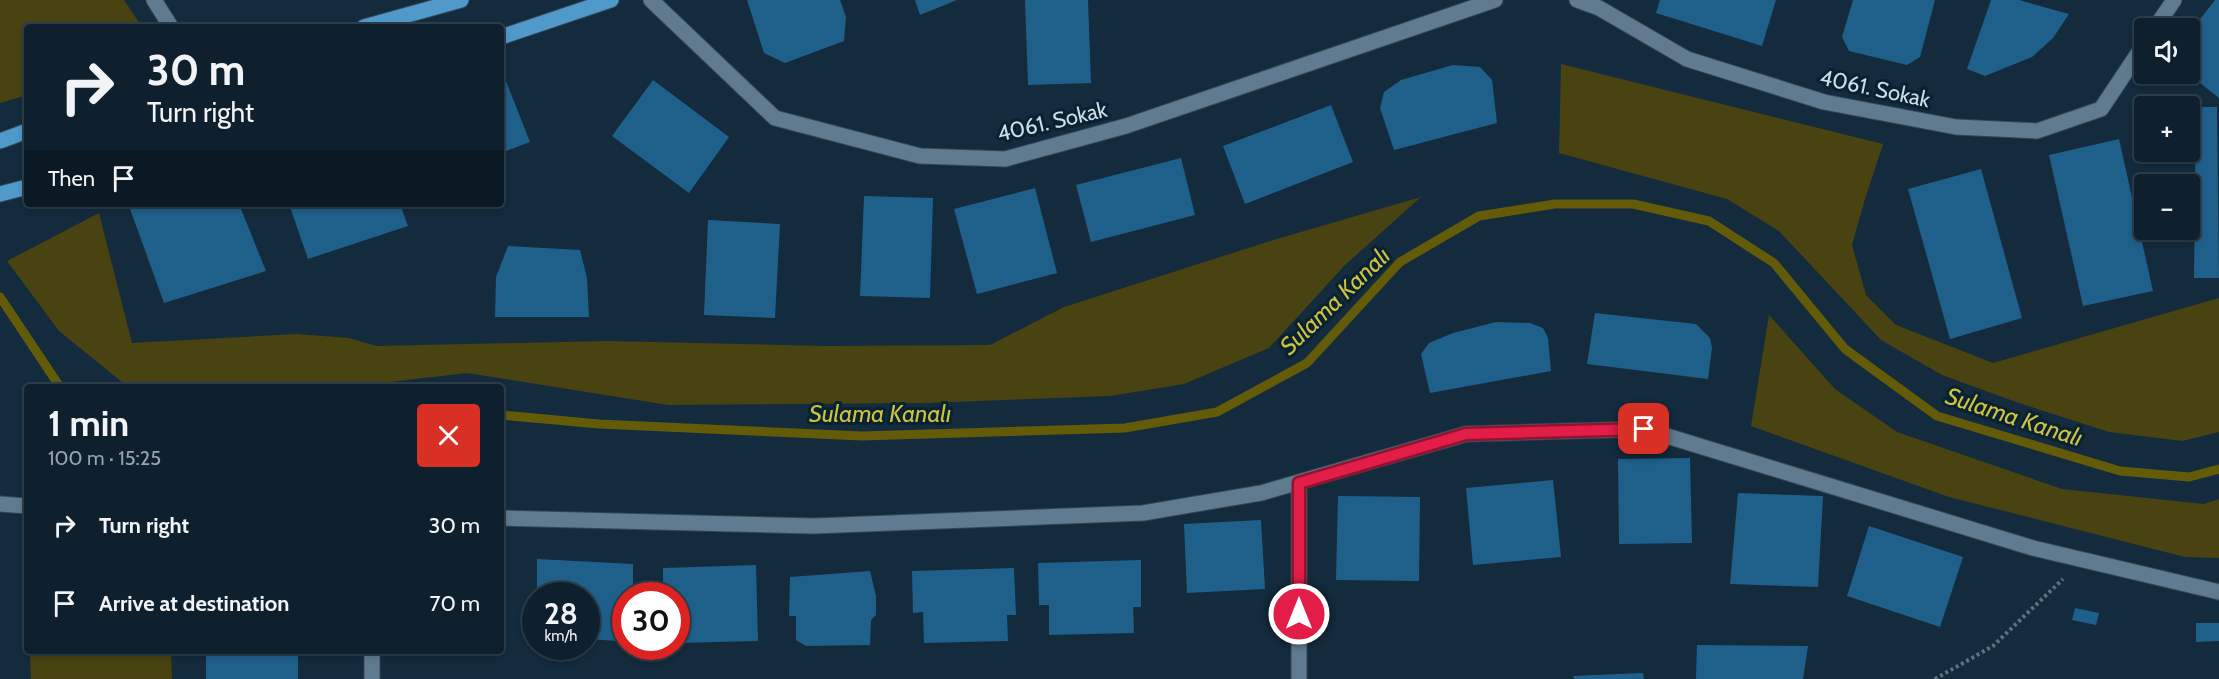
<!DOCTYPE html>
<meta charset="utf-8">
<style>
body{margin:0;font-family:Cabin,sans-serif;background:#172836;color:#f1f3f6;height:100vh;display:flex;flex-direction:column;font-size:22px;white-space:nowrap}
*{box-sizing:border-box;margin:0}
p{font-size:20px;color:#9ba3aa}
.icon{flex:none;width:33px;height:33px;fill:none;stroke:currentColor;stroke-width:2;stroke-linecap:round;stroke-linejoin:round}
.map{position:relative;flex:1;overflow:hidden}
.sheet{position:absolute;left:24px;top:384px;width:480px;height:270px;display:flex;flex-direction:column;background:#0e202e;border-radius:6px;box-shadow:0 3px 9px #0003,0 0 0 2px #2e3e4a}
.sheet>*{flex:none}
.top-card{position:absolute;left:24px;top:24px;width:480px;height:183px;border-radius:6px;box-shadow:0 3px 9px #0003,0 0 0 2px #2e3e4a;background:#0e202e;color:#f1f3f6;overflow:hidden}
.fabs{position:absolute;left:2134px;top:18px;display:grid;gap:12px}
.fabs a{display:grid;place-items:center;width:66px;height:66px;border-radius:6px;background:#0e202e;box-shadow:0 3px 9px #0003,0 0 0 2px #2e3e4a;font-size:30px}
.speed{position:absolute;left:522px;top:582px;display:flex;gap:12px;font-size:30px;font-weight:700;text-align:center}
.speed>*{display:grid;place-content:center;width:78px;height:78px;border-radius:50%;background:#0e202e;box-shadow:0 3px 9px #0003,0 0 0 2px #2e3e4a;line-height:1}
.speed small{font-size:15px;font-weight:400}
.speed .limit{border:9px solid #d22;background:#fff;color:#111}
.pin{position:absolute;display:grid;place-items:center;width:51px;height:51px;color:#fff;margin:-26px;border-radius:12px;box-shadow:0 3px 9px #0006}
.me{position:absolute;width:66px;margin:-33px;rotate:0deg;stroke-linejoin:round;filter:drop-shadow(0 0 4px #0008)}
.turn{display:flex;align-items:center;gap:21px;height:126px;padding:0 24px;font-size:27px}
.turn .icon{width:78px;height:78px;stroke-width:2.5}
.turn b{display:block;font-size:42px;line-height:51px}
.then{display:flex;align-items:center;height:57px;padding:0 24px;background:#0003;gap:12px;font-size:22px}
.round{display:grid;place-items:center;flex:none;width:63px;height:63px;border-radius:6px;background:#172836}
.overview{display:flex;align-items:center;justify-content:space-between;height:102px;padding:0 24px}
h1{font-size:36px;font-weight:700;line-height:45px}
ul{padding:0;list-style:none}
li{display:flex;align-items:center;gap:18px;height:78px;padding:0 24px}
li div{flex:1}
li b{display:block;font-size:22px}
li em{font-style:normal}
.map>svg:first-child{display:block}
.green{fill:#484311}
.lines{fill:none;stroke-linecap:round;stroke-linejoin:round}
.stream{stroke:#645b08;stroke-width:9}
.building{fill:#1f608b}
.minor-casing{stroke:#364856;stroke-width:17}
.major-casing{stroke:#364856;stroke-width:17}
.path{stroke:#5d7181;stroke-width:4;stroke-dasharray:3 3;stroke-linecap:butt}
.minor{stroke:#607b8f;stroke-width:15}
.major{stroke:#4f99cb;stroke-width:15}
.route-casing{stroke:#92132f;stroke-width:15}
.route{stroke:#e11d48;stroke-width:10}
.labels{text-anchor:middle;stroke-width:6;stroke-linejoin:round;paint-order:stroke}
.street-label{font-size:22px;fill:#cedde8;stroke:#092232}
.water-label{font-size:24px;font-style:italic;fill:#d1c23e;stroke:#092232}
</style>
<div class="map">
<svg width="2219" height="679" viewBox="0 0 2219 679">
<rect width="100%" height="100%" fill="#132b3d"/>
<path class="green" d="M0 0H124L142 27H27V95L0 103Z
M1561 64 1883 144 1865 199 1852 245 1866 295 1896 325 1993 363 2219 298V432L2182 441 2109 432 2016 402 1942 375 1881 340 1779 231 1727 199 1559 153Z
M1421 197 1345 265 1269 348 1184 384 1110 396 926 403 668 405 467 373 347 387H145L122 382 59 331 7 261 99 213 132 343 297 334 349 338 376 346 607 341 825 346 990 345 1064 307 1267 242Z
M1769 315 1835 389 1897 432 2062 489 2204 504 2219 499V558L2185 557 1949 497 1751 426Z
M30 651H171L172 679H31Z"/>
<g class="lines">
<path class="stream" d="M0 297 60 387
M501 415 599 424 862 436 1125 428 1217 412 1307 363 1400 262 1479 216 1555 204H1633L1709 221 1774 263 1845 349 1937 416 2120 471 2189 477 2219 469"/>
</g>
<path class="building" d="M747 0H840L846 17 844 41 785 63 764 53Z
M915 0H957L920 15Z
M1025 0H1088L1091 83 1028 85Z
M1660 0H1776L1762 46 1656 13Z
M1853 0H1935L1920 57 1907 65 1849 51 1842 37Z
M1991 0H2019L2069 14 2053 38 2032 57 1985 76 1967 69Z
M2215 0H2219V98L2190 75V32Z
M1453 65 1480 67 1492 80 1497 123 1394 150 1380 108 1384 92 1401 80Z
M504 76 530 142 501 153V77Z
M653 80 729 137 689 193 612 136Z
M1331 105 1353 162 1245 204 1223 146Z
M2196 107H2217L2219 278H2194Z
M2119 139 2153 291 2083 306 2049 155Z
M1181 158 1195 215 1091 242 1076 185Z
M1981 169 2022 318 1950 339 1908 189Z
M1035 188 1057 273 977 294 954 209Z
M864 196 933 198 930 298 860 296Z
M134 204H239L266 271 164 303 129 206Z
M289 204H400L408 226 308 259Z
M708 220 780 224 775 318 704 315Z
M508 246 580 250 587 278 589 317H495L496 277Z
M1595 313 1696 324 1710 338 1712 348 1708 379 1587 364Z
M1496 322 1530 323 1543 328 1548 338 1551 371 1430 393 1421 354 1429 343 1453 333Z
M1690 458 1692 543 1619 544 1618 459Z
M1553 480 1561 557 1473 565 1466 488Z
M1738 493 1823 496 1818 587 1730 584Z
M1338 496 1420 497 1419 581 1336 580Z
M1261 520 1265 589 1187 593 1184 524Z
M1869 526 1963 557 1940 627 1847 596Z
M501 559H505V632H501Z
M537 559 633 564V596H626L619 641 586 639V596H537Z
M1141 560V607H1133L1134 633 1049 635V605H1039L1038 563Z
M756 565 758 641 676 643V596H663V568Z
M1014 568 1016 615H1007L1008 641 924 643 923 612 913 613 912 571Z
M870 571 876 596V615L871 620 870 645 806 646 796 640V616H789L790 577Z
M2075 608 2099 613 2096 625 2072 620Z
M2196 623H2219V641L2196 642Z
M1697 645 1808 646 1803 679H1696Z
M206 651H298V679H206Z
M1643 673 1644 679H1574L1573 676Z"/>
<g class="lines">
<g class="minor-casing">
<path id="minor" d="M154 0 171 27
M651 0 775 118 920 156 1005 159 1126 126 1495 0
M1577 0 1599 8 1687 59 1824 102 1956 127 2037 131 2101 109 2145 43
M2155 28 2174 0
M0 504 27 506
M501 518 814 526 1143 513 1261 493 1466 434 1644 429 2033 548 2219 592
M372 651V679
M1299 679V483"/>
</g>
<g class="major-casing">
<path id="major" d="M364 27 461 0
M501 37 611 0
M0 141 27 131
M0 194 27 187"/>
</g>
<path class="path" d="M1935 679 1993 646 2063 579"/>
<use href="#minor" class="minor"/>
<use href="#major" class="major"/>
</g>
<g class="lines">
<g class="route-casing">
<path id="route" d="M1299 614V483L1466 434 1644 429"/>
</g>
<use href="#route" class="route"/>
</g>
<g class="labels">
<g class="street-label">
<text transform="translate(1875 88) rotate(12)" y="8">4061. Sokak</text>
<text transform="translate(1052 121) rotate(-13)" y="8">4061. Sokak</text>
</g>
<g class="water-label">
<text transform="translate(1335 301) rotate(-44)" y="8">Sulama Kanalı</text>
<text x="880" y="422">Sulama Kanalı</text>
<text transform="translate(2014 417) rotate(18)" y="8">Sulama Kanalı</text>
</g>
</g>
</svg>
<div class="fabs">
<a><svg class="icon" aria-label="sound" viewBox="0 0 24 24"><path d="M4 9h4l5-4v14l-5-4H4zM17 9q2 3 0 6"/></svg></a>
<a>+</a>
<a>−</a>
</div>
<div class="speed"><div>28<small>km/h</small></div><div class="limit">30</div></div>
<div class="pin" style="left:1644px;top:429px;background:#d93025"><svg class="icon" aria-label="arrive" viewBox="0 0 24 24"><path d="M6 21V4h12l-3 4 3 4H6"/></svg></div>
<svg class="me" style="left:1299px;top:614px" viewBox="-20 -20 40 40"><circle r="17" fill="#e11d48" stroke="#fff" stroke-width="3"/><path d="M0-11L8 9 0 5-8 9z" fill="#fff"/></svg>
<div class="top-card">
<div class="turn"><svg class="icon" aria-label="right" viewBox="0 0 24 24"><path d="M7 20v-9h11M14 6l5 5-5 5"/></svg><div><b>30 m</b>Turn right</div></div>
<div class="then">Then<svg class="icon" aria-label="arrive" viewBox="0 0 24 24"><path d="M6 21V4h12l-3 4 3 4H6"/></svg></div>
</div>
<section class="sheet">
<div class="overview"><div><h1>1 min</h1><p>100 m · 15:25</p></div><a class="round" style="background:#d93025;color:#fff"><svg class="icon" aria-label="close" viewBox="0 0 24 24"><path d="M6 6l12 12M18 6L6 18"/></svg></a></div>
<ul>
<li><svg class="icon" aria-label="right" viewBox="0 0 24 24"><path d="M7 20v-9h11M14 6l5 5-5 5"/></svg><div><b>Turn right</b></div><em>30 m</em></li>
<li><svg class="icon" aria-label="arrive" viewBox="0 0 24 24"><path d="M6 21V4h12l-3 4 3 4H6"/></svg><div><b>Arrive at destination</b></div><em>70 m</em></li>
</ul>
</section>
</div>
